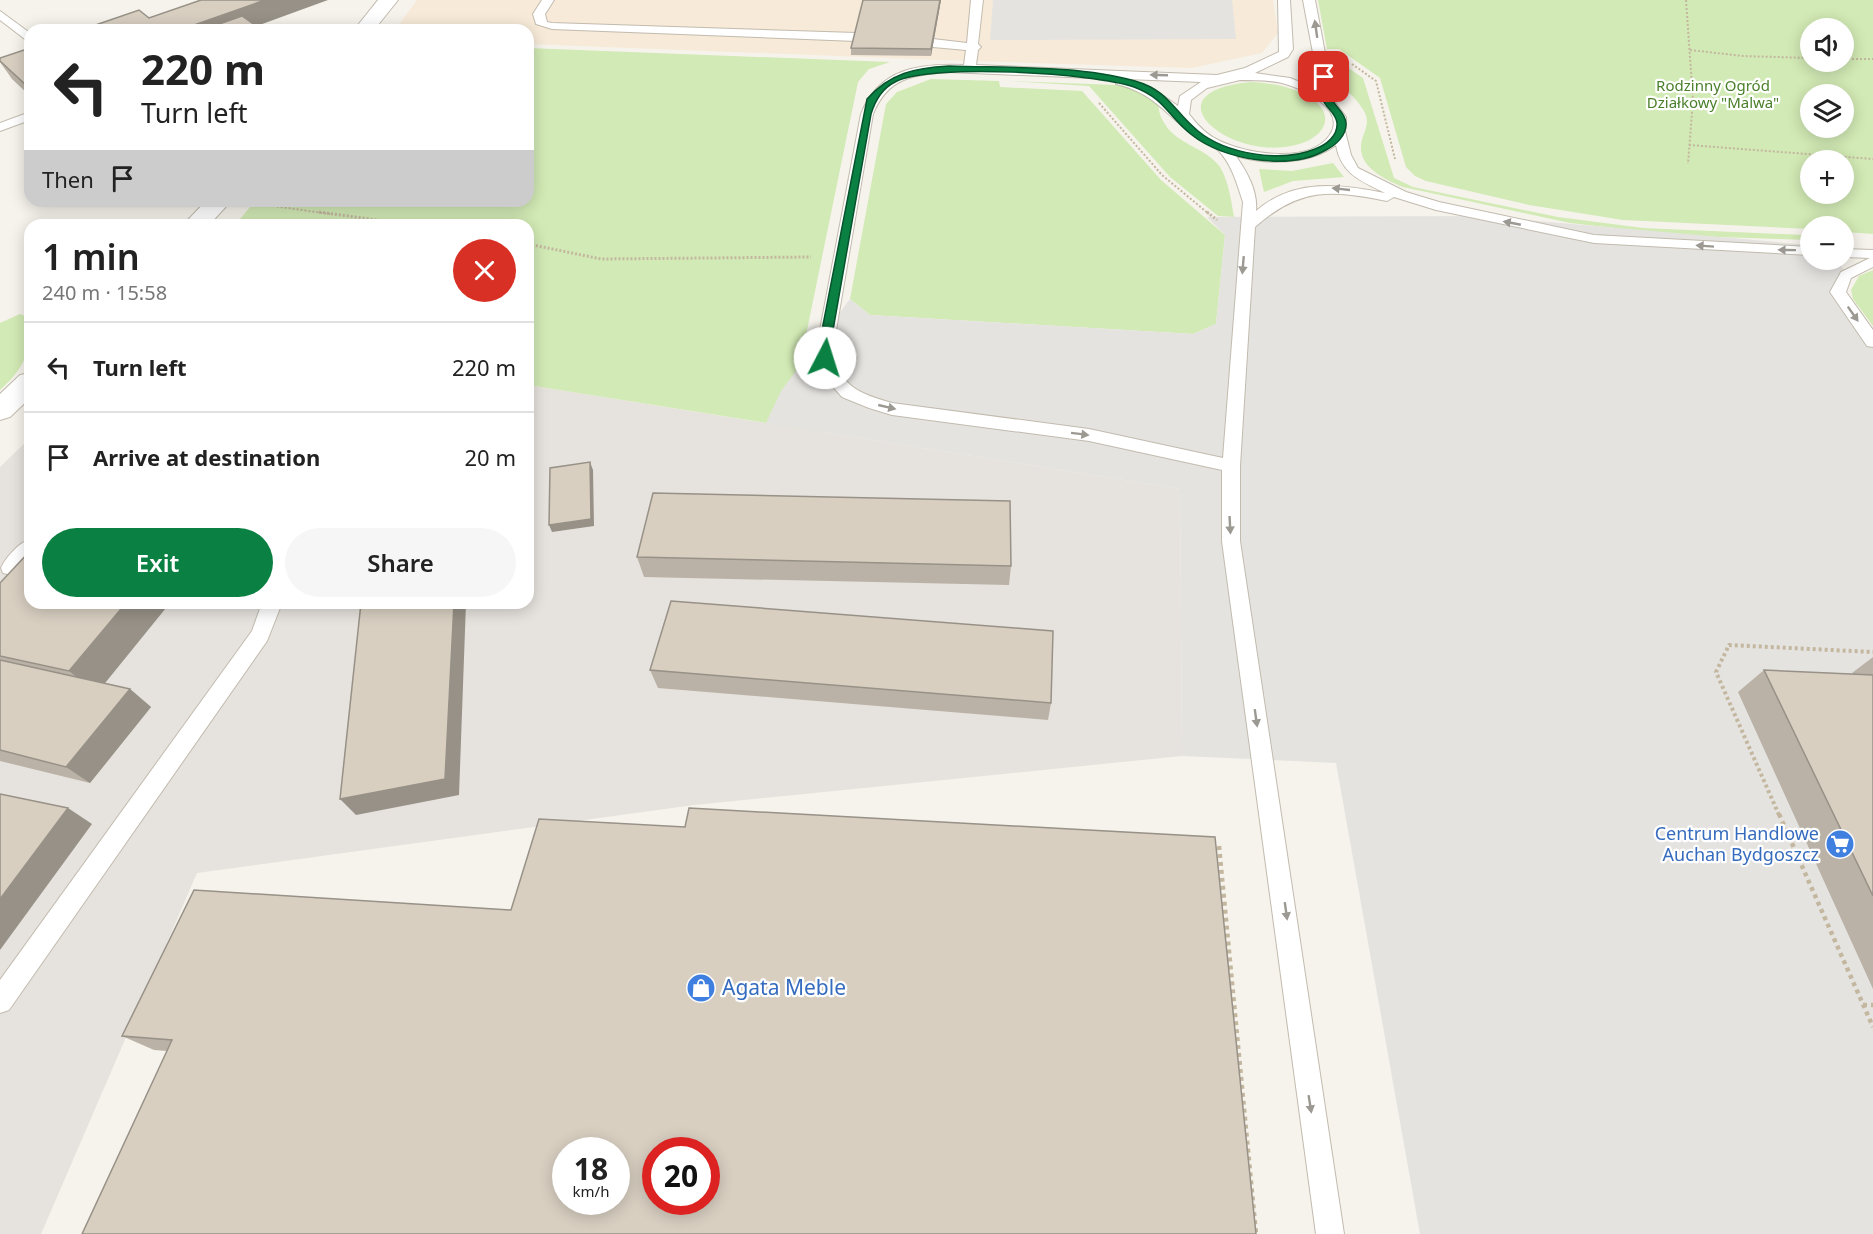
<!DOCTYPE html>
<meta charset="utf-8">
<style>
body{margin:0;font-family:"Noto Sans",sans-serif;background:#f6f6f6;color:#222;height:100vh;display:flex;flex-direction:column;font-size:22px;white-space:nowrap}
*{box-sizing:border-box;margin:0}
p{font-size:20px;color:#767676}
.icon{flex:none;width:33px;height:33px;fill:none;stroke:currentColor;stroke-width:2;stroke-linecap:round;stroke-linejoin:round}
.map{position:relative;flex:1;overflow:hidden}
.side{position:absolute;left:24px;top:219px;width:510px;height:390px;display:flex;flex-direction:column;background:#fff;border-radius:18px;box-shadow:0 3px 15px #0003}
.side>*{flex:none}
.banner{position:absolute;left:24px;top:24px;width:510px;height:183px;border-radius:18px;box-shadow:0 3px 15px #0003;background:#fff;color:#222;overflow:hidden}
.buttons{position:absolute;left:1800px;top:18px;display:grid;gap:12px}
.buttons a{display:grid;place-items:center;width:54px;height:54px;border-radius:50%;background:#fff;box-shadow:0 3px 15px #0003;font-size:30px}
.speed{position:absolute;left:552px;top:1137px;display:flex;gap:12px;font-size:30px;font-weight:700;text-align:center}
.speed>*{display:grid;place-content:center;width:78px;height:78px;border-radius:50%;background:#fff;box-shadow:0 3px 15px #0003;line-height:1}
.speed small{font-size:15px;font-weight:400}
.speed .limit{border:9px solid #d22;background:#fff;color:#111}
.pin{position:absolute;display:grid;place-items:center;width:51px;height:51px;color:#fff;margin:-26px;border-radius:12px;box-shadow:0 3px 9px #0006}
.me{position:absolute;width:66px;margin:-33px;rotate:5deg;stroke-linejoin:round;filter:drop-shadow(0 0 4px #0008)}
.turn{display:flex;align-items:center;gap:21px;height:126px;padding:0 18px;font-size:27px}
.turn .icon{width:78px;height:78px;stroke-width:2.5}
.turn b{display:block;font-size:42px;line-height:51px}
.then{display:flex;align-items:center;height:57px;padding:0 18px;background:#0003;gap:12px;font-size:22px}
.round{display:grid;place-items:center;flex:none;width:63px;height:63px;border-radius:32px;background:#f6f6f6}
.headline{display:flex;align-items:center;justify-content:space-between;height:102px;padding:0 18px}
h1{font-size:36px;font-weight:600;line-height:45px}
.action{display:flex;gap:12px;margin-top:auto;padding:12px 18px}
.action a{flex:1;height:69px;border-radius:36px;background:#0b8043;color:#fff;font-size:24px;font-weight:600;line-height:69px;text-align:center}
.action a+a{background:#f6f6f6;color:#222}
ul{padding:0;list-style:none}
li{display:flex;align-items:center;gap:18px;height:90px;padding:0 18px;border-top:2px solid #e0e0e0}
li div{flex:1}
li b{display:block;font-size:22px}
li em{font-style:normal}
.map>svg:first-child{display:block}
.commercial{fill:#f7ead8}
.industrial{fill:#e6e2dd}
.green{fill:#d2eab5;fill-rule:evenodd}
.parking{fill:#e5e3e0}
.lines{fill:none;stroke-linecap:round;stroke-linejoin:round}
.service-casing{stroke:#c2bbae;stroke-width:2}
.minor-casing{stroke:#c2bbae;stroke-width:2}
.path-far3{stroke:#c4b79f;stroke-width:2;stroke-dasharray:2 2;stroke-linecap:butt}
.path-far2{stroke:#c4b79f;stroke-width:3;stroke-dasharray:2 2;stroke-linecap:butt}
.path-far1{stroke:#c4b79f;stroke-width:4;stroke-dasharray:3 3;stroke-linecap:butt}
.path{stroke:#c4b79f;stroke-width:4.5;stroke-dasharray:4 4;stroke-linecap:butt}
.service{fill:#fff;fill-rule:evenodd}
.minor{fill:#fff;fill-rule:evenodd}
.wall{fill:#bab2a6}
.shaded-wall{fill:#979187}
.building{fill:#d8cfc1;stroke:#979187;stroke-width:1.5;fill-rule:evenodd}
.oneway{fill:#9c9892}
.route{fill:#0b8043;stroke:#07532c;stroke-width:1.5}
.labels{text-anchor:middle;stroke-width:4.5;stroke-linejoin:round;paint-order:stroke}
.far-park-label{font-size:15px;fill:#4a7f2a;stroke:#fff}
.shop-label{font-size:18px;fill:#366cbe;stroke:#fff;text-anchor:end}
.near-shop-label{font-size:21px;fill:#366cbe;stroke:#fff;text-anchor:start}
</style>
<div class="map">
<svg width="1873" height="1234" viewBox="0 0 1873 1234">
<rect width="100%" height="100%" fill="#f6f3ec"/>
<path class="commercial" d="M417 0H1273L1278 33 1262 53 1192 68 940 60 528 44V30H395Z"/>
<path class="industrial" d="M528 385 1180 489 1182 756 694 805 197 873 41 1234H0V467L30 438V603H528Z"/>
<path class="green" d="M1318 0H1873V234L1844 232V226H1810V229L1623 220 1529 205 1426 181 1415 176 1406 167 1380 78 1339 49H1327ZM1810 28H1844V62H1810ZM1810 94H1844V128H1810ZM1810 160H1844V194H1810Z
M528 48 890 62 869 69 858 82 798 374 823 432 528 385V225H235L255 201H528Z
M1328 54 1363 78 1394 178 1413 187 1558 217 1643 228 1805 235 1810 236V240L1685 236 1570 223 1403 187C1387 180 1360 168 1361 147 1361 134 1372 125 1364 111 1347 83 1335 93 1328 54Z
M931 79 999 81 1000 87 1082 91 1161 180 1225 235 1216 324 1193 334 870 315 850 299 886 104 897 92Z
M1009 81 1117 85 1129 87 1157 101C1159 107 1159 114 1162 119 1174 145 1205 146 1220 167 1229 182 1231 201 1234 217L1218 216 1170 177 1089 86Z
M1251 82C1270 83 1287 86 1304 94 1341 113 1325 140 1291 146 1227 159 1147 92 1251 82Z
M1333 163 1344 177 1293 181 1264 192 1259 169 1292 171Z
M1873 270V326L1853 299 1851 290 1859 276Z
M20 314 30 318C30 352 26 367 0 390V323Z"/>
<path class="parking" d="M993 0H1232L1236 39 990 40Z
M1481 216 1810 245V260H1837L1846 273 1839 292 1873 342V674L1866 699 1873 989V1234H1420L1336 763 1182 756 1180 489 766 423 781 391 850 299 870 315 1193 334 1216 324 1225 235 1207 217Z"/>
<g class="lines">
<g class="service-casing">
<path id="service" d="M542 0H554L545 14 547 22 552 23 856 33 862 37 856 41 552 29 536 24 533 14Z
M971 0H983L978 44 981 47 978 50 976 65 1217 75 1245 68 1279 52 1278 0H1290L1293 49 1288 57 1255 73 1290 78 1320 90 1303 0H1315L1334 101 1346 117 1345 131 1351 155 1358 168 1406 192 1439 202 1594 235 1810 247V255L1594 243 1436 210 1394 197 1387 201C1331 190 1300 187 1255 227L1240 466V541L1344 1234H1316L1222 541V470L1089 441 892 415 869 408 842 397 827 380 821 364 820 330 861 114C879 68 920 63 964 65L966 50 933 47 927 43 933 39 967 43ZM949 72 1116 79V84C1154 93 1164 113 1192 134 1200 141 1213 145 1219 151 1232 165 1237 184 1243 202L1223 458 1089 429 892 403C845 390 834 379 836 330L873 114C888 77 913 75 949 72ZM1127 79 1201 82 1180 96 1178 106 1152 88ZM1240 80C1254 80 1268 80 1282 83 1301 88 1349 109 1329 136 1309 164 1247 154 1220 141 1207 135 1198 126 1189 114L1191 100 1207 88ZM1336 145C1341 174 1361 181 1385 193 1340 184 1294 178 1256 211 1258 191 1247 172 1236 156 1267 165 1309 165 1336 145Z
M0 11 30 33V43L0 20Z
M30 112V120L0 131V123Z
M1844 249 1873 250V267L1851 278 1846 292 1873 330V347L1867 346 1830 292 1841 272 1870 258 1844 257Z
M30 539V558C22 567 17 577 3 573L1 568C6 557 19 543 30 539Z
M262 603H282L267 641 9 1010 0 1013V980L252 631Z"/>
</g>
<g class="minor-casing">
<path id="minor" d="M378 0H398L374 30H354Z
M206 201H231L209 225H183Z
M30 373V398L10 417 0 420V394L20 375Z"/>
</g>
<path class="path-far3" d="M1686 0 1693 100 1688 164
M1690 50 1743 56 1810 58
M1844 59H1873
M1352 64 1376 81 1395 159
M1099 103 1162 175 1209 214
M1689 145 1873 159
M253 203 330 214"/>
<path class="path-far2" d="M319 212 413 225
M1207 212 1217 220
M528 244 601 259 811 257"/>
<path class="path-far1" d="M1779 815 1716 672 1729 645 1873 652"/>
<path class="path" d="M1779 814 1873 1027
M1219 846 1256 1234
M1863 1005H1873"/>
<use href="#service" class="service"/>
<use href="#minor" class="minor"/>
</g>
<path class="wall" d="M941 0 931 56 851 55V48Z
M30 48V96L12 79 0 62V58Z
M637 557 1011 566 1009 585 644 577Z
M0 583 105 683 130 689 151 707 90 783 0 761Z
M1873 657V989L1738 692 1764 670 1853 674 1852 673Z
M650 670 1051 703 1048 720 658 688Z
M685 827 1215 837 167 1051 154 1050 122 1036 511 910Z"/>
<path class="shaded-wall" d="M265 0H328L246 30H180Z
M940 0H941L931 56V49Z
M30 83V91L26 85Z
M590 462 593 470 594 526 552 532 549 525Z
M126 603H170L97 693 69 671Z
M454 603H466L459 795 356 815 340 799Z
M130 689 151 707 90 783 66 767Z
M68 808 92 824 0 950V899Z"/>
<path class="building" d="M201 0H265L180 30H81L139 10 149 18Z
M863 0H940L931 49 851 48Z
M242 16 262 30H202Z
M30 48V83L26 85 0 61V58Z
M590 462 591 519 549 525 550 468Z
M653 493 1010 501 1011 566 637 557Z
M30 551V603H126L69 671 0 656V583Z
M671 601 1053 631 1051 703 650 670Z
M361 603H454L445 779 340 799Z
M0 660 130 689 66 767 0 750Z
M1764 670 1873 675V896Z
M0 794 68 808 0 899Z
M689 808 1215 837 1256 1234H82L172 1040 122 1036 194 890 511 910 539 819 685 827ZM566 1150H616V1202H566ZM656 1150H706V1202H656Z"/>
<defs><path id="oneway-solid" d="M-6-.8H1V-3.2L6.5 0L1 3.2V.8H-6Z" transform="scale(1.5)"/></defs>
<g class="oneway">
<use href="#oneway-solid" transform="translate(1316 29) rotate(-98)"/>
<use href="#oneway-solid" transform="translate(1159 75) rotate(-178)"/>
<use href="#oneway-solid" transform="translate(1341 189) rotate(-174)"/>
<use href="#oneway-solid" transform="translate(1512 223) rotate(-169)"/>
<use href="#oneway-solid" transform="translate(1705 246) rotate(-176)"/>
<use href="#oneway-solid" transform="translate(1787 250) rotate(-179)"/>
<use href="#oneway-solid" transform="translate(1243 265) rotate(95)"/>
<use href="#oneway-solid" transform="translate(1853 314) rotate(55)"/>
<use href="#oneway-solid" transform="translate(887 407) rotate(13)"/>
<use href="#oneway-solid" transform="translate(1080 434) rotate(7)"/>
<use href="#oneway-solid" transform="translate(1230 525) rotate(87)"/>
<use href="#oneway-solid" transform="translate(1256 718) rotate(82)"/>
<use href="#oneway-solid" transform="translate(1286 911) rotate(82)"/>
<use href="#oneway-solid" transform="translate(1310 1104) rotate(81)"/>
</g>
<path class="route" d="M949 66C1007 68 1079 65 1135 81 1170 91 1173 111 1198 131 1226 154 1281 163 1315 149 1326 145 1338 136 1337 123 1336 113 1326 108 1323 100 1321 93 1321 84 1319 77L1324 75 1328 77C1329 84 1329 93 1332 99 1336 108 1345 112 1346 123 1347 135 1336 145 1326 150 1290 171 1223 160 1192 135 1168 117 1166 99 1134 87 1095 73 930 63 895 82 883 88 875 101 871 114L833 330 831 358 829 361H821L822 330 867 99C890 73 915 68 949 66Z"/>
<defs>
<g id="supermarket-disc" transform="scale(1.5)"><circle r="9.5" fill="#3f7fe0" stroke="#fff"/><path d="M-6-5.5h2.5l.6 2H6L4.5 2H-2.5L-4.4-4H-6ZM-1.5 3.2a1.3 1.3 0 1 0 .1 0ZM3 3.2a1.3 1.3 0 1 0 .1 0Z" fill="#fff"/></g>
<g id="shop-disc" transform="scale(1.5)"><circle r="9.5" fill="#3f7fe0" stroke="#fff"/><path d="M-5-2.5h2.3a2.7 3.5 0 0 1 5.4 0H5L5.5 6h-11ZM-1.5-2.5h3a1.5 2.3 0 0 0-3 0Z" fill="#fff"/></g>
</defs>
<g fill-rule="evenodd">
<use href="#supermarket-disc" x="1840" y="844"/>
<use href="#shop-disc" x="701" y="988"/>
</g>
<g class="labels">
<g class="far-park-label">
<text x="1713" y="91">Rodzinny Ogród<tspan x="1713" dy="17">Działkowy "Malwa"</tspan></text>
</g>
<g class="shop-label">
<text x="1819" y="840">Centrum Handlowe<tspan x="1819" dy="21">Auchan Bydgoszcz</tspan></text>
</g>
<g class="near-shop-label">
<text x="722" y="995">Agata Meble</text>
</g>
</g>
</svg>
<div class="buttons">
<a><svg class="icon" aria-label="sound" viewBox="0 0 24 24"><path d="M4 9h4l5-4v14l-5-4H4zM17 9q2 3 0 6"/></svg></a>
<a><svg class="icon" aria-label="layers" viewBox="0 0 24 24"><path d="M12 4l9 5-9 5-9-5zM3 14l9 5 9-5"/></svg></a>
<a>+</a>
<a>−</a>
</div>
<div class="speed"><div>18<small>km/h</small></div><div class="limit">20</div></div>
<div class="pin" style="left:1324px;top:77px;background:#d93025"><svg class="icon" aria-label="arrive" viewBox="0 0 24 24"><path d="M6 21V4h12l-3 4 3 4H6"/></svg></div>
<svg class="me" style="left:825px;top:358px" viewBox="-20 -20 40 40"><circle r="19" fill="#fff"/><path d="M0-13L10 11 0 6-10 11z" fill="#0b8043"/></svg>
<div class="banner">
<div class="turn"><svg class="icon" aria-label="left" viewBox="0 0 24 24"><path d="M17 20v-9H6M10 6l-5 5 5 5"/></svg><div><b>220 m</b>Turn left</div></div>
<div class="then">Then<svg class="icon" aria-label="arrive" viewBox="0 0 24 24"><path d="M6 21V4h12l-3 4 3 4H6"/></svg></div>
</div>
<section class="side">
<div class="headline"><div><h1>1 min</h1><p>240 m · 15:58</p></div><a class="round" style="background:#d93025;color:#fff"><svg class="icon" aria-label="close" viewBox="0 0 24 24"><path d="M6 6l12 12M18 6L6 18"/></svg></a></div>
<ul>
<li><svg class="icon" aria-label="left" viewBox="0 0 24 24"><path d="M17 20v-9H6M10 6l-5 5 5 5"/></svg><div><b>Turn left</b></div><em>220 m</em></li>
<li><svg class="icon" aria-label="arrive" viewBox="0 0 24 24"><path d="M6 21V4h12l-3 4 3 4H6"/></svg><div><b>Arrive at destination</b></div><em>20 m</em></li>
</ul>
<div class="action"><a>Exit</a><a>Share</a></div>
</section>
</div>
